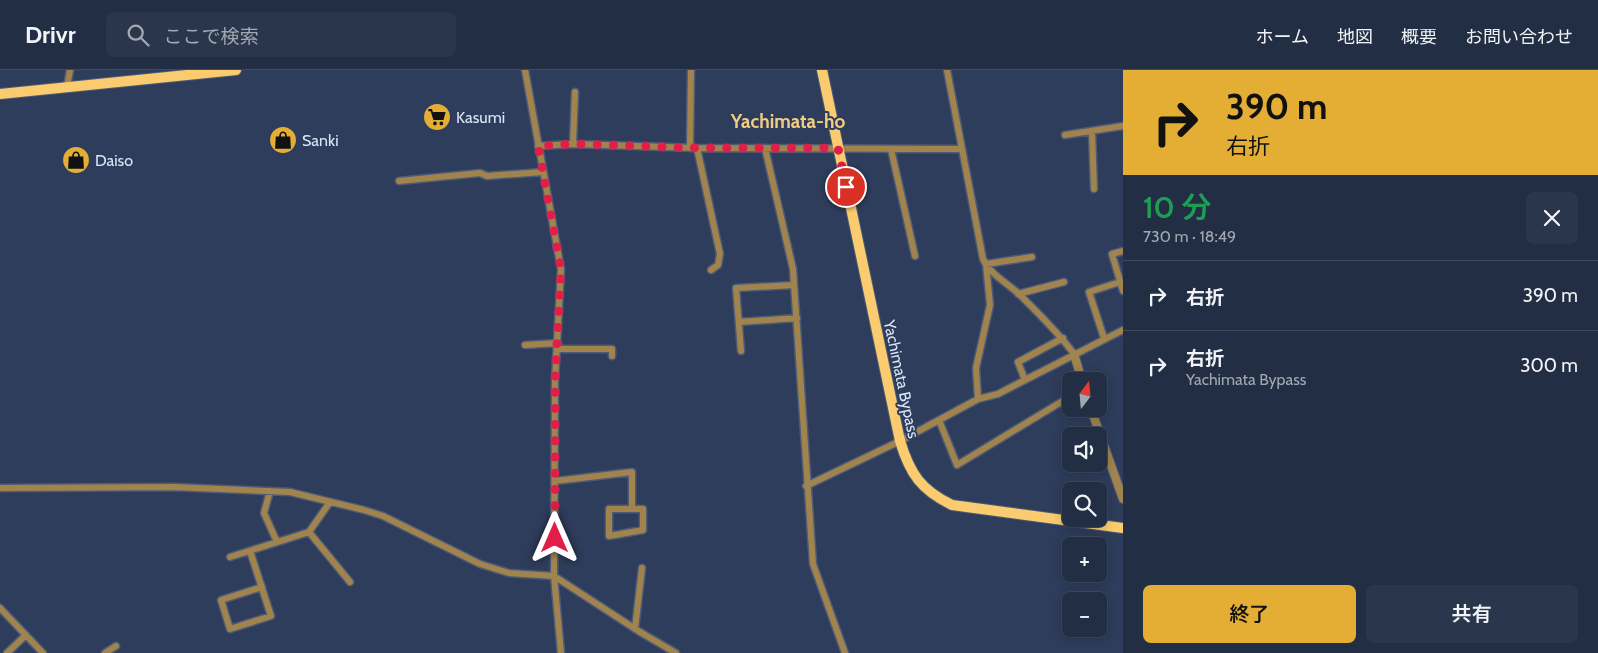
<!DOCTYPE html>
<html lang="ja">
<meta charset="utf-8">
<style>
body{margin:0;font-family:Cabin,"Noto Sans JP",sans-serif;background:#2a364b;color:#f1f3f6;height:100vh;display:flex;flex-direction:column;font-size:19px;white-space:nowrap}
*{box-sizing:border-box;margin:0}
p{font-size:16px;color:#a2a8b2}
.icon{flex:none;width:28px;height:28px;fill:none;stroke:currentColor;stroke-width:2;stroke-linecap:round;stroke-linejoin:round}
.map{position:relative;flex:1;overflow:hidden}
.side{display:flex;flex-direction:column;background:#222e44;width:475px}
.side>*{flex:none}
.guide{background:#e4ae35;color:#111;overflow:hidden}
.needle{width:32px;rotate:16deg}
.controls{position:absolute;left:1062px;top:302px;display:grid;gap:10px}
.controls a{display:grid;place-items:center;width:45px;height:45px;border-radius:8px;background:#222e44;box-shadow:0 2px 12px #0003,0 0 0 1px #3f4a5d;font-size:25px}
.pin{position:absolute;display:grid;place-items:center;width:42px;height:42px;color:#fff;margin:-21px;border:2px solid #fff;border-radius:50%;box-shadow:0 1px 5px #0007}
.me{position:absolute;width:55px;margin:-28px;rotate:0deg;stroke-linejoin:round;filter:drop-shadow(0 0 4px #0008)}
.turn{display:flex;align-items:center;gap:18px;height:105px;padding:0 20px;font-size:22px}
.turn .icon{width:65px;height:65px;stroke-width:2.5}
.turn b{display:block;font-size:35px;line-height:42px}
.round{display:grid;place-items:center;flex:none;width:52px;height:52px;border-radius:8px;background:#2a364b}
.head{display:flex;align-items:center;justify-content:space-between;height:85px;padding:0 20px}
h1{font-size:30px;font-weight:600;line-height:38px;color:#1e9e55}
.button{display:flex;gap:10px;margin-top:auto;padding:10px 20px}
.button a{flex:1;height:58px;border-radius:8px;background:#e4ae35;color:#111;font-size:20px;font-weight:600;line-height:58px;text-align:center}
.button a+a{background:#2a364b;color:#f1f3f6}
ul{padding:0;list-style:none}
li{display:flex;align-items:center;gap:15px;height:70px;padding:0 20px;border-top:1px solid #3f4a5d}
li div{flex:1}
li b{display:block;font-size:19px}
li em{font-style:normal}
header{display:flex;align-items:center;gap:30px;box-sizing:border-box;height:70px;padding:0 25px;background:#222e44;border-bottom:1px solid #3f4a5d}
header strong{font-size:24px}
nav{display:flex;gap:28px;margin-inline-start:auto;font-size:18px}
.search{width:350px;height:45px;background:#2a364b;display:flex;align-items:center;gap:12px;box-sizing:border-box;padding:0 18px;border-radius:8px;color:#a2a8b2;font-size:19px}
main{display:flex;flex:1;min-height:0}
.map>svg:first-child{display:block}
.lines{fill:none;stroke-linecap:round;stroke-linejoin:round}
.minor-casing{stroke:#4d5b77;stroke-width:9}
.tertiary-casing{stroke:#4d5b77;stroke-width:10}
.primary-casing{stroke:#4d5b77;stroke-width:12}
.minor{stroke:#a1844d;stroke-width:6}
.tertiary{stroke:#a1844d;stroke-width:8}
.primary{stroke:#fbcc6f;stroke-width:10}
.route{stroke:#e11d48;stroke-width:9;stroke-dasharray:0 16.2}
.labels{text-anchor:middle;stroke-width:4;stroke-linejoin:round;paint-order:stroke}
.poi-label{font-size:16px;fill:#dae4f7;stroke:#2e3d5b;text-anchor:start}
.street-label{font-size:16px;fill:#dae4f7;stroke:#2e3d5b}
.quarter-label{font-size:19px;font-weight:bold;fill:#f1cc83;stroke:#2e3d5b}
</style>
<header>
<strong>Drivr</strong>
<div class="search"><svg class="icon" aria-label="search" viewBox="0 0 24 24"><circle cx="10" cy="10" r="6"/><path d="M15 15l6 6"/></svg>ここで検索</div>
<nav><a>ホーム</a><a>地図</a><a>概要</a><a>お問い合わせ</a></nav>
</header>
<main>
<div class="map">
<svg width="1123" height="583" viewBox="0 0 1123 583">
<rect width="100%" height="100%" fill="#2e3d5b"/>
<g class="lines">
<g class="minor-casing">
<path id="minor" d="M525 0 561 199 555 310 554 506 561 583
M947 0 983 189C990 204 1007 213 1019 224 1038 243 1058 262 1074 284
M67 17 70 0
M1092 61 1094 119
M1065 65 1123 56
M573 74 575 22
M538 76 573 74 697 78 960 79
M690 78 691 0
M697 78 720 184 718 195 711 200
M765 78 793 199 813 494 845 583
M891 79 915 186
M399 111 480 103 487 106 543 102
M1123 181 1112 184 1123 221
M1018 224 1064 212
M739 252 797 248
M1104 268 1089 222 1120 212
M525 275 558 273
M558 279H612V286
M741 281 736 218 794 215
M1025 310 1018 292 1063 268
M978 329 976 298 990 235 986 194 1032 187
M939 350 957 395 1071 326
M555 411 632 402V439H609V466L643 460V439H632
M806 416 900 371 978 329 998 324 1025 310 1123 260
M0 418 174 417 290 422 364 440 383 446 480 494 509 503 554 506 640 562 676 583
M270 421 264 443 277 472
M309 462 350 512
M250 481 271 546 230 559 221 530 262 517
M230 487 309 462 330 432
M0 538 43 583
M635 559 642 498
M7 583 26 565
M105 583 116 576"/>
</g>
<g class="tertiary-casing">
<path id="tertiary" d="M1074 284 1082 311
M1091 339 1123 429"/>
</g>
<g class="primary-casing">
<path id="primary" d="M822 0 900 371C910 404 921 420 952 435L1123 458
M0 24 236 0"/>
</g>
<use href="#minor" class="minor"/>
<use href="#tertiary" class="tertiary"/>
<use href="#primary" class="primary"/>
</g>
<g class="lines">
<path class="route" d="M555 468V310L561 199 538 76 574 74 697 78H838L846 117"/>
</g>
<defs>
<g id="supermarket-disc" transform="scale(1.4375)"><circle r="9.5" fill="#e4ae35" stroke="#2e3d5b"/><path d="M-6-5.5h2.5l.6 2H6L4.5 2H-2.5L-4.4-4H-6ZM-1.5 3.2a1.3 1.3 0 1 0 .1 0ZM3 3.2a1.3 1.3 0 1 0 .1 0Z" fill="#111"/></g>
<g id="shop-disc" transform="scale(1.4375)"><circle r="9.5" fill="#e4ae35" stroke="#2e3d5b"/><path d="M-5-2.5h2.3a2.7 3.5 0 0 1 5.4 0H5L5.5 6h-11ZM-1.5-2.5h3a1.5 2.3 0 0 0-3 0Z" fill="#111"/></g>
</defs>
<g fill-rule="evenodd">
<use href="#supermarket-disc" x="437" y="47"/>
<use href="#shop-disc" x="283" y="70"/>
<use href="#shop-disc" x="76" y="90"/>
</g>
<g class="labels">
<g class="poi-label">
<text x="456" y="53">Kasumi</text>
<text x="302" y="76">Sanki</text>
<text x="95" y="96">Daiso</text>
</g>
<g class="street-label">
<text transform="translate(902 309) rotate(78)" y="6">Yachimata Bypass</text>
</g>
<g class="quarter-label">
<text x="788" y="58">Yachimata-ho</text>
</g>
</g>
</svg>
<div class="controls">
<a><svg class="needle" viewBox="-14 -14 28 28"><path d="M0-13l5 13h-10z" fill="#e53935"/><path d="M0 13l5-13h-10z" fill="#a2a8b2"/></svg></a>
<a><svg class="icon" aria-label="sound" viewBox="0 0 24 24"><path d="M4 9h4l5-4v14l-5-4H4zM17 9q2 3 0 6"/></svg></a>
<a><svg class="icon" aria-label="search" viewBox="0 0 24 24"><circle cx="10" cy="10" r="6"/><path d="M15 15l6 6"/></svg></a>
<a>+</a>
<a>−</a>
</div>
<div class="pin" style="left:846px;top:117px;background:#d93025"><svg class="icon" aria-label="arrive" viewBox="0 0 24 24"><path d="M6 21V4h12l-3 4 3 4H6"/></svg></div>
<svg class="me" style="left:555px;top:468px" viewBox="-20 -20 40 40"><path d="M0-17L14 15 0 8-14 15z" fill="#e11d48" stroke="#fff" stroke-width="4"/></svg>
</div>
<section class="side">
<div class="guide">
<div class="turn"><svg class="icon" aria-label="right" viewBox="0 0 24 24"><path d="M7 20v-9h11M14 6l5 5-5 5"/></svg><div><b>390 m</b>右折</div></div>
</div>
<div class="head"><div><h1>10 分</h1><p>730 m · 18:49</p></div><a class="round"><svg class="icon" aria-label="close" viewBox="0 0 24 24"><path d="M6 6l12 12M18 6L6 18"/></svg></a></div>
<ul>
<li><svg class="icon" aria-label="right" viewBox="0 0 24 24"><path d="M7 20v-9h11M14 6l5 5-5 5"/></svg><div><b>右折</b></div><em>390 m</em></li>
<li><svg class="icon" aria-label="right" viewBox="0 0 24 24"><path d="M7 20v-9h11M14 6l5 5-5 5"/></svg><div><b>右折</b><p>Yachimata Bypass</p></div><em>300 m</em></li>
</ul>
<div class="button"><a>終了</a><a>共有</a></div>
</section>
</main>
